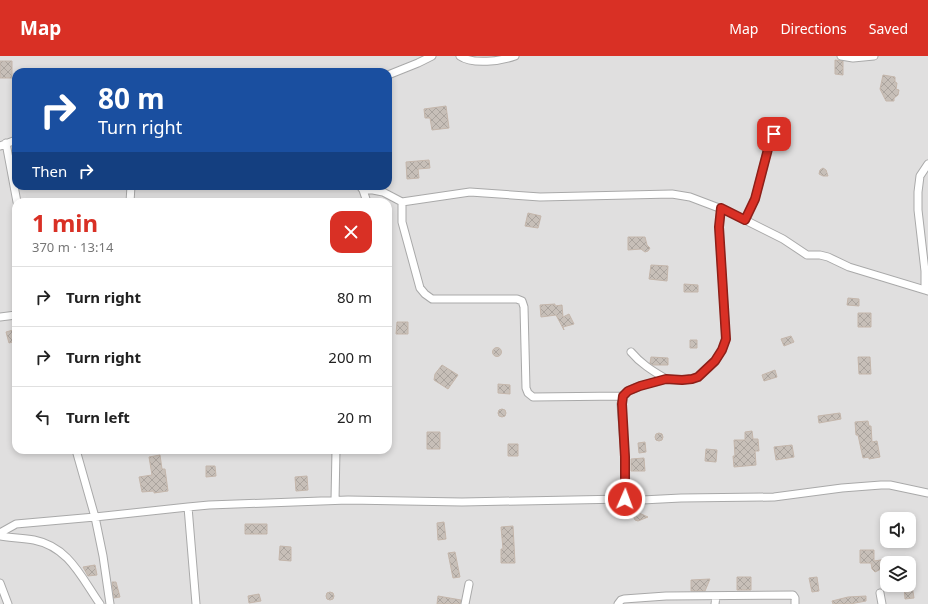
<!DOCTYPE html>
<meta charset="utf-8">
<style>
body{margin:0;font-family:"Noto Sans",sans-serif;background:#f6f6f6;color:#222;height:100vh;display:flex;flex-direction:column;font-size:15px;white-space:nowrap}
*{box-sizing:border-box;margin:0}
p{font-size:13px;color:#767676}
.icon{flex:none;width:22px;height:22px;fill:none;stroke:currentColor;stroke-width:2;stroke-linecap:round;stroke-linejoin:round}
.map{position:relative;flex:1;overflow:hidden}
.details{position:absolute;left:12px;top:142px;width:380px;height:256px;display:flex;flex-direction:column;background:#fff;border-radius:12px;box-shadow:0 2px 6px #0003}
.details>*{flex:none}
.guide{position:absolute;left:12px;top:12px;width:380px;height:122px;border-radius:12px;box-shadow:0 2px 6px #0003;background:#1a4fa0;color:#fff;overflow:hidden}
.controls{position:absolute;left:880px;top:456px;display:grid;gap:8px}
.controls a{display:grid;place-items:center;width:36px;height:36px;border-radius:8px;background:#fff;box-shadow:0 2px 6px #0003;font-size:20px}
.pin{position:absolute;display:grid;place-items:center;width:34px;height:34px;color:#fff;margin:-17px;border-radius:8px;box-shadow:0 2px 6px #0006}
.me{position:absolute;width:44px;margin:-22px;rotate:2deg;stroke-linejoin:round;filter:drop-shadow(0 0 3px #0008)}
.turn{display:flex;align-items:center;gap:14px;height:84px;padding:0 20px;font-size:18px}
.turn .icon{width:52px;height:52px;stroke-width:2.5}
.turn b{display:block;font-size:28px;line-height:34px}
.then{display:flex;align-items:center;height:38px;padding:0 20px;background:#0003;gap:8px;font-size:15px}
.round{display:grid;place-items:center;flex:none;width:42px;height:42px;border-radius:12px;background:#f6f6f6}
.summary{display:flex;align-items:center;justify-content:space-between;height:68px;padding:0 20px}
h1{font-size:24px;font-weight:700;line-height:30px;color:#d93025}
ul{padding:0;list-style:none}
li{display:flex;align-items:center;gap:12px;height:60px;padding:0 20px;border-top:1px solid #e0e0e0}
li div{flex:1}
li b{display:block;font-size:15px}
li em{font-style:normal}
header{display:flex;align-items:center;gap:24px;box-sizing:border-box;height:56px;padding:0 20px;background:#d93025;color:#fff}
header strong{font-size:19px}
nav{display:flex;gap:22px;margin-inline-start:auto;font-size:14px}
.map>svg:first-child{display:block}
.residential{fill:#e0dfdf;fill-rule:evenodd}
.building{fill:url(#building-cross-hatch);stroke:#c4b6ab}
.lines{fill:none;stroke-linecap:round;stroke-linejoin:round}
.street-casing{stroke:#a9a9a9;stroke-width:9}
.street{stroke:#fff;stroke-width:7}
.route-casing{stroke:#8d1f18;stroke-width:10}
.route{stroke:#d93025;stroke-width:7}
</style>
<header>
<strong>Map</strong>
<nav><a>Map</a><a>Directions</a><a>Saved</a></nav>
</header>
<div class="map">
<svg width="928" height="548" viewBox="0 0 928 548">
<defs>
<pattern id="building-cross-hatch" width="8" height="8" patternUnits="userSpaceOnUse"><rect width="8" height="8" fill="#c7bfb8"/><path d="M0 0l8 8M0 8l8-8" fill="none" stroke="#aba49e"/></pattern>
</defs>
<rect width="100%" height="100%" fill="#f2efe9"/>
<path class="residential" d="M0 0H928V548H0ZM16 16H388V130H16ZM16 146H388V394H16ZM887 463H909V485H887ZM887 507H909V529H887Z"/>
<path class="building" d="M835 4 843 5V19L835 18Z
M0 5H12V22H0Z
M883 19 895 21V26L897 27 896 33 899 34 898 39 894 42V45H886L880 33Z
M446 50 449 72 432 74 430 62H425L424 53Z
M429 104 430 112 418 113 419 122 407 123 406 106Z
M823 112 826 114 828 120H823L819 118 820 114Z
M528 157 541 160 538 172 525 170Z
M628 181H645L647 189 650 192 648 195 645 196 641 193 628 194Z
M651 209 668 210 667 225 649 223Z
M684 228 698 229V236H684Z
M848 242 859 243V250L847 249Z
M555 248V250L562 249 563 261 569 258 574 268 563 271 564 274 556 259 541 261 540 249Z
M858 257H871V271H858Z
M397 266H408V278H396Z
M13 274 16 285 9 287 6 276Z
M791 280 794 286 784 290 781 283Z
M690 284H697V292H690Z
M492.5 296a4.5 4.5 0 1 1 9 0a4.5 4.5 0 1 1-9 0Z
M651 301 668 302V309H653L650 307Z
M858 301H870L871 318H859Z
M442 309 458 319 448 333 434 324 435 318Z
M775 314 777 321 764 325 762 319Z
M498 328 510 329V338L498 337Z
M498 357a4 4 0 1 1 8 0a4 4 0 1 1-8 0Z
M840 357 841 363 819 367 818 360Z
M868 365 869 370H871L872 386 877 385 880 401 869 403V401L863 402 858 379H856L855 366Z
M752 375 753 383H758L759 395H755L756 409 734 411 733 400H735L734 384H745V376Z
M427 376H440V393H427Z
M655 381a4 4 0 1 1 8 0a4 4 0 1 1-8 0Z
M645 386 646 396 639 397 638 387Z
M508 388H518V400H508Z
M792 389 794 401 776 404 774 391Z
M706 393 717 394 716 406 705 405Z
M160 399 162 413H165L168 435 154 437V435L142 436 139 421 152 419 149 401Z
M644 402 645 415H631V403Z
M206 410H215L216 420 206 421Z
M307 420 308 434 296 435 295 421Z
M637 456 639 457 648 461 638 465 635 464 633 460Z
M444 466 446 483 438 484 437 467Z
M245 468H267V478H245Z
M513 470 515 507H501V493H503L501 471Z
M280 490 291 491V505L279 504Z
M860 494H874V505L887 503V510L875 516 872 513 871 507H860Z
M455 496 460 521 453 522 448 497Z
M95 509 97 519 88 520 83 511Z
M737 521H751V534H737Z
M817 521 819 535 812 536 809 522Z
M710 523 705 535H691V524Z
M112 526H116L120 541 114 542Z
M904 529H912L914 542 905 543Z
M326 540a4 4 0 1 1 8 0a4 4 0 1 1-8 0Z
M259 538 261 545 249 547 248 540Z
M438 540 461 544 460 548H437Z
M866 540V545L850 548H833L832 545 848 541Z"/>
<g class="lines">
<g class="street-casing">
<path id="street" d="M460 0C473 9 501 5 515 0
M841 0 853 2 874 0
M388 19 418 7 432 0
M6 87 17 146
M0 90 16 84
M360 130 363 134 367 146
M363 134H373L383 136 402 146 470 136 540 141 672 138 690 141 727 155 783 183 807 199H820L828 201 849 211 928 235
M130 146 131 130
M402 146V166L420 232 425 238 432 243H517L522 245 524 251 526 332 528 337 533 341 623 340
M745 164 755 143 768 93 774 78
M925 234V215L918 154V136L920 120 928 108
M0 261 16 259
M631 296C641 308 653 315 666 323
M76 394 95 461 188 451
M625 443V401L621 348 623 340 628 335 640 330 666 323 682 324 691 323 698 321 715 305 722 294 726 283 719 171 721 152
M335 444 336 394
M0 477 16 468 95 461 103 500 110 548
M0 480C11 482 22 482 34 484 69 491 81 521 100 548
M0 527 8 548
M880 537 882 548
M196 548 188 451 209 449 348 444 462 446 625 443 642 444 681 442 774 441 842 432 881 429H890L928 437
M465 548 469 528
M618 548 621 544 624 543 666 540 793 539 795 542V548
M715 548 716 540"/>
</g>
<use href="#street" class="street"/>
</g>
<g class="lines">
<g class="route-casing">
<path id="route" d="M625 443V401L622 348 623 340 628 335 640 330 666 323 682 324 692 323 698 321 715 305 722 294 726 283 719 171 721 152 745 164 755 143 768 93 774 78"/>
</g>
<use href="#route" class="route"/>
</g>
</svg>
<div class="controls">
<a><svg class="icon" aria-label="sound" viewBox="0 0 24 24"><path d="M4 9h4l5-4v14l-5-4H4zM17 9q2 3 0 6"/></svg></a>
<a><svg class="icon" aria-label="layers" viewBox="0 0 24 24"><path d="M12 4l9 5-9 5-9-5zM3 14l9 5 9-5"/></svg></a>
</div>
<div class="pin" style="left:774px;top:78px;background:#d93025"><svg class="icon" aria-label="arrive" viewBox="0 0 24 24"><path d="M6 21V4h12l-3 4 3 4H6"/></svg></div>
<svg class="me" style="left:625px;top:443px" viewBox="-20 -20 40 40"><circle r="17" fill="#d93025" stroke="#fff" stroke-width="3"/><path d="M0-11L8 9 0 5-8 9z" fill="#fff"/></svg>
<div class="guide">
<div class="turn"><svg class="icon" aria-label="right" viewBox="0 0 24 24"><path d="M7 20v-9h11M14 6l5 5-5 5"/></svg><div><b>80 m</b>Turn right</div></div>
<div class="then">Then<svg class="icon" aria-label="right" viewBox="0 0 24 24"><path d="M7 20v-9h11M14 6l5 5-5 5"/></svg></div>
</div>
<section class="details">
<div class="summary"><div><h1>1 min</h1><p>370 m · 13:14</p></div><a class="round" style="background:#d93025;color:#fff"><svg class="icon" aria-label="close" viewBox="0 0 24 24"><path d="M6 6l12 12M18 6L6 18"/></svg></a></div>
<ul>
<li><svg class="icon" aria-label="right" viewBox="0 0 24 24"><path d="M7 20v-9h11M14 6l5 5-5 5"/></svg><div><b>Turn right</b></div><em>80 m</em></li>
<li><svg class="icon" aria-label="right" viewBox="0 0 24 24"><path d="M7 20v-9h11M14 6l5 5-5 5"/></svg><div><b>Turn right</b></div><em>200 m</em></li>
<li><svg class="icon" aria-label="left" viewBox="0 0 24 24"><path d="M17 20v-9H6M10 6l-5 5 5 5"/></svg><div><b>Turn left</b></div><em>20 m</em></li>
</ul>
</section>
</div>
